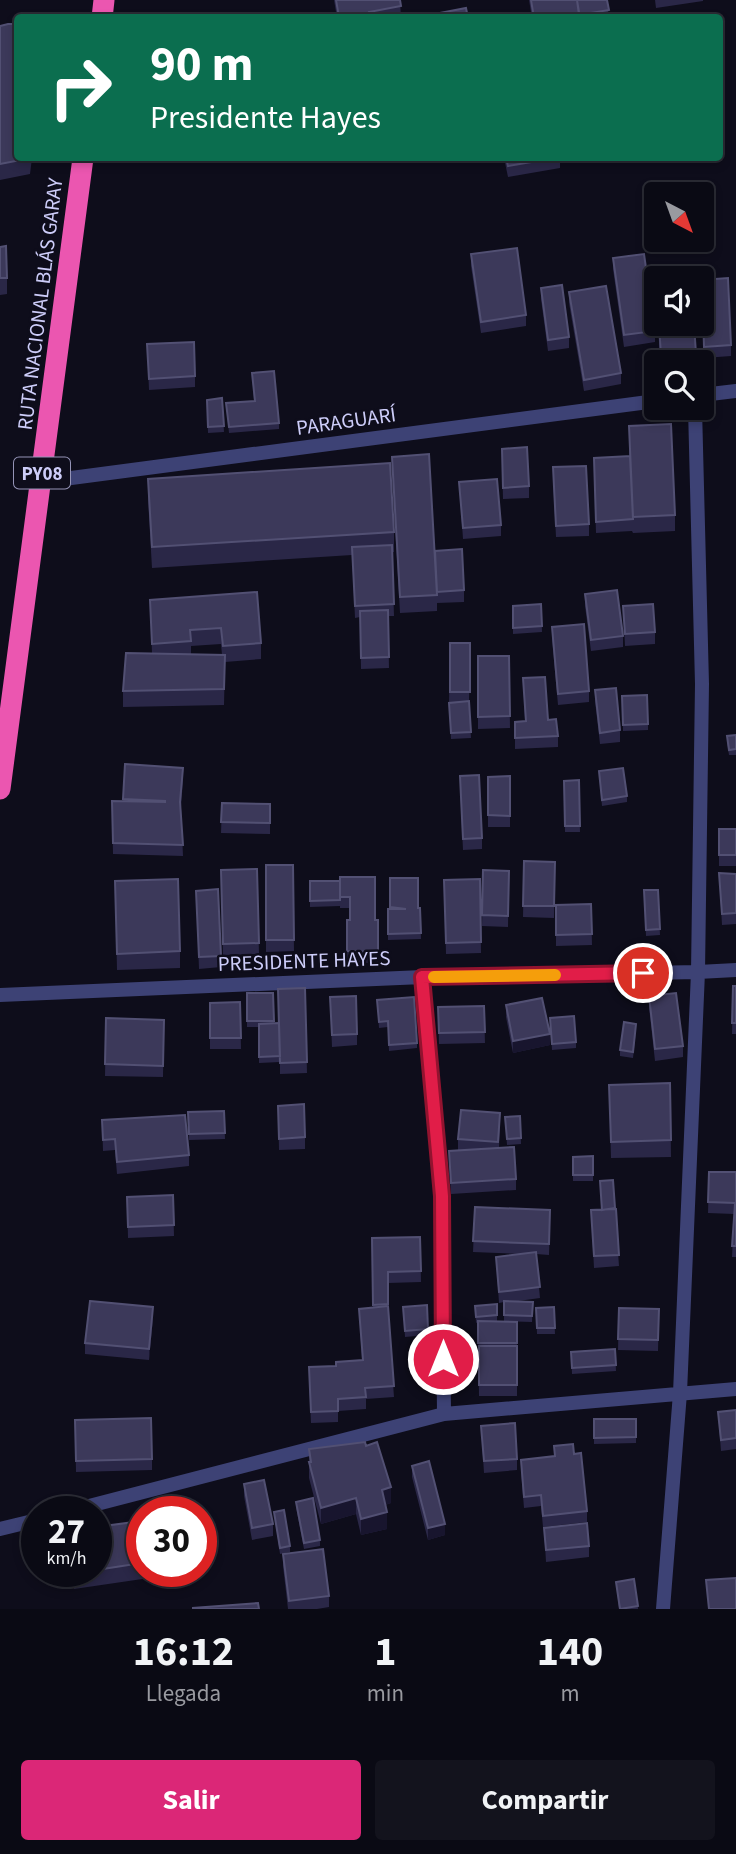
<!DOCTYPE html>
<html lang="es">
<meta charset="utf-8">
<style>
body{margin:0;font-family:"Source Sans 3",sans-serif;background:#13131d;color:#f1f3f6;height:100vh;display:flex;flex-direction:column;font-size:26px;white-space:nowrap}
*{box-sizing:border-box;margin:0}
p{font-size:23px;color:#999aa0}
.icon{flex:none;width:38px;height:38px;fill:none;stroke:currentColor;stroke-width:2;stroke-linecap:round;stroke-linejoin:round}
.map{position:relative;height:1609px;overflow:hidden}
.panel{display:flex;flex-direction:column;background:#0a0a14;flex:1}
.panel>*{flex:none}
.hud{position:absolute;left:14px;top:14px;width:709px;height:147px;border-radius:7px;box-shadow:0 4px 10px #0003,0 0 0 2px #2a2b34;background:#0b6e4f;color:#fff;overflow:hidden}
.needle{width:46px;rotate:139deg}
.controls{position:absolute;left:644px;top:182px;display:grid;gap:14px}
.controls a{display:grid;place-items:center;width:70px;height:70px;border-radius:7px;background:#0a0a14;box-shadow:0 4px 10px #0003,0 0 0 2px #2a2b34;font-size:35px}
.speed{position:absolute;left:21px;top:1496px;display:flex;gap:14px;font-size:35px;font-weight:700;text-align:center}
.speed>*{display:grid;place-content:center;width:91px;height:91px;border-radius:50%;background:#0a0a14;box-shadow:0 4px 10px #0003,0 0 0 2px #2a2b34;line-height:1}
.speed small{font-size:18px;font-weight:400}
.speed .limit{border:10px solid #d22;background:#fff;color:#111}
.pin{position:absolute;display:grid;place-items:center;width:60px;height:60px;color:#fff;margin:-30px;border:4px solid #fff;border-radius:50%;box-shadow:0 2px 7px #0007}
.me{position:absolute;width:77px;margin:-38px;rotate:0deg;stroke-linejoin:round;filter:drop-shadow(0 0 5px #0008)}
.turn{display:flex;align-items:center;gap:24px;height:147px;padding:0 21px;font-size:32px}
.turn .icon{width:91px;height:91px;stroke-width:2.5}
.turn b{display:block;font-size:49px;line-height:60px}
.eta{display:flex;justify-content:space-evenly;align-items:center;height:119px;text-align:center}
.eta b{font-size:42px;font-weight:700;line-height:49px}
.button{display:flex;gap:14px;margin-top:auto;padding:14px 21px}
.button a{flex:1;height:80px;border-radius:7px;background:#db2777;color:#fff;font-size:28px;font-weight:700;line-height:80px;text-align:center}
.button a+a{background:#13131d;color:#f1f3f6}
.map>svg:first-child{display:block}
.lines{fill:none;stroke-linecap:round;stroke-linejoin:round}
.street{stroke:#3d4275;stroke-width:14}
.highway{stroke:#eb56b0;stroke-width:21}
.wall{fill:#2a2747;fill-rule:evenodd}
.shaded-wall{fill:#18152e}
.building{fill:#3c395a;stroke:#525073;stroke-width:2}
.route-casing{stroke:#92132f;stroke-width:18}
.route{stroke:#e11d48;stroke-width:12}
.slow{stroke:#f59e0b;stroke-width:12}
.labels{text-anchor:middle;stroke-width:5;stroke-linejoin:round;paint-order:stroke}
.shield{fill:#0e0d1b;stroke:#9493b6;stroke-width:2}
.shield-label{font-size:19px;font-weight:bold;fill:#cdcdf9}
.street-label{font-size:21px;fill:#cdcdf9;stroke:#0e0d1b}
</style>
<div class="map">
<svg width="736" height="1609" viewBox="0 0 736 1609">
<rect width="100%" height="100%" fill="#0e0d1b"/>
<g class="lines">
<path class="street" d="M702 395 736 391
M41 482 656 401
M423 977 442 1196 444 1414
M0 995 423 977 698 972 736 970
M66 1512 444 1414 736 1389
M0 1529 37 1520
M663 1609 680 1393 698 972 702 684 695 408"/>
<path class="highway" d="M102 18 104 0
M0 789 83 158"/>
</g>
<path class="wall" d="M334 0H400L401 18H337Z
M529 0H607L609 18H532Z
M655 0H703V1L656 8Z
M0 26 32 158 30 174 0 180Z
M504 158H560V168L508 177Z
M0 247 7 278V294L0 295Z
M471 254 526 315V326L481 333 471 266Z
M613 258 655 331V342L624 347 613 269Z
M541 288 569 337V348L548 351 541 299Z
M569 292 621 373V384L584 391 569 303Z
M702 299 731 345V356L704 358Z
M658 324H694L696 362H660Z
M147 344 195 376V387L149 390Z
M252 373 279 423V429L229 433 226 403 254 401Z
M222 398 224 432 208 433 207 400Z
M629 426 675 515V531L633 533 632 531 596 533 594 469 629 456Z
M392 457 435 551 464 590V602L437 603V611L400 613 392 473Z
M502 460 529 486V498L503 499Z
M148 479 394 532V552H392L394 616H388L389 668 361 669 360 617 355 618 352 555 152 568 148 499Z
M553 479 589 524V536L556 537Z
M459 482 501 525V536L463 539Z
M585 594 623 636V647L591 651 585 606Z
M150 600 261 643V659L225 662 224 705 123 707V691L152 653ZM221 644 222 655 191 654V646Z
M541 604 542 632 513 634V606Z
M623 606 655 632V644L625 646Z
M552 627 589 691V702L558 705 552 638Z
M450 643H470L469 703 471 738 451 739 449 703Z
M478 656H509L510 728 478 729Z
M523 678 558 736V747L515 749V722L525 721Z
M595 690 620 730V742L600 744 595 701Z
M622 696 648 724V730L623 731Z
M736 735V755H729L727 741Z
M125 764 183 779 181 808 183 856 113 854 112 801H123Z
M599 771 627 796V802L602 806Z
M510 776V827H488V777Z
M579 780 580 832H565L564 781Z
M460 787 482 838V849L463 850Z
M222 803 270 804V834L221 833Z
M719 829H736V866H719Z
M524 861 555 862 554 918 523 917Z
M266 865H293L294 951 266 952Z
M257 869 259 954 223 955 221 870Z
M483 870 509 871 508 927 482 926Z
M719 873 736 874V924L722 925Z
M340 877 375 920H378V963H347V920H350V908H340V906L310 907V881H340Z
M390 878 418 908H420L421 939 388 940V909H390Z
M480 879 481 953 446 954 444 880Z
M115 881 180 951V968L117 970Z
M644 890H658L660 935 646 936Z
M196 891 221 956V967L199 969Z
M591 904 592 945 556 946V905Z
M733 986H736V1034H732Z
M305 988 307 1073 280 1074V1062L259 1063V1027H247V993H273L274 1024 279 1023Z
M649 996 683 1046V1057L655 1061 649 1007Z
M330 997 357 1034V1045L332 1047Z
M377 1000 417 1043V1048L389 1051 388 1027 379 1028Z
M240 1002 241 1049H210V1003Z
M506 1005 550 1045 513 1053 506 1017Z
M484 1006 485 1043 439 1044 438 1007Z
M106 1018 164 1020 163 1077 105 1076Z
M550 1018 576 1042V1048L552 1050Z
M636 1030 633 1058 620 1056V1050Z
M670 1083 671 1157 611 1158 609 1085Z
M278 1106 305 1137V1149L279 1150Z
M224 1111 225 1139 189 1140 188 1112Z
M520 1116 521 1144 507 1145 505 1117Z
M102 1120 189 1155V1166L117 1174 115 1150 103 1151Z
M500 1124 499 1148 516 1179V1190L451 1194 449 1151 458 1150V1139Z
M593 1156V1181H573V1157Z
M709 1172H736V1257H732L734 1214 708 1213Z
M173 1195 174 1236 128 1238 127 1197Z
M475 1207 550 1221 549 1255 536 1254 540 1298 511 1302H533L532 1322 504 1321V1302L499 1303 496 1257 522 1254 473 1252Z
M615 1209 619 1266 594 1268 591 1210Z
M420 1237 421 1282 388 1283V1315L394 1397 366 1399V1409L338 1411V1422L311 1423 309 1378 336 1366 362 1360 359 1309 373 1307 372 1238Z
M497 1304V1321H489L517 1322V1396H479L478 1322 476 1323 475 1306Z
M427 1305 428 1335 405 1337 403 1307Z
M554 1307 555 1334H537L536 1308Z
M619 1308 659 1309 658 1351 618 1350Z
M153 1318 149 1360 85 1354V1343Z
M615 1349 616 1371 572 1374 571 1352Z
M736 1410V1449L721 1451 718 1412Z
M594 1419H636V1443L594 1444Z
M75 1420 152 1459V1470L76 1472Z
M481 1426 517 1459V1470L484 1473Z
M366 1446 391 1503 385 1505 387 1529 361 1535 356 1514 321 1524 309 1478V1449Z
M554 1446 574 1454 587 1511V1522L543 1527 541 1506 524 1508 521 1471V1460L554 1456Z
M412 1466 445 1535 428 1540 412 1477Z
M244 1484 273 1524V1536L252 1540 244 1496Z
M296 1502 320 1540V1546L304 1549 296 1507Z
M274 1512 290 1546V1552L280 1554Z
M142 1521V1572H156V1577L74 1589 72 1572H96V1527Z
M544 1528 589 1546V1557L546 1562Z
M283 1554 329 1596V1607L317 1609H288L283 1566Z
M616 1582 638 1606V1609H619Z"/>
<path class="shaded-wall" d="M550 1034V1045L513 1053V1041Z
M153 1307V1318L149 1360V1349Z
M391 1487V1503L382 1506V1490Z
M356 1498V1514L321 1524V1508Z
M387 1512V1529L361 1535V1519Z
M445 1524V1535L428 1540V1528Z"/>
<path class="building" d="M336 0H400L401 6 369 12 370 18H337L339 17Z
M531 0H577L580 18H534Z
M577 0H607L609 10 579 15Z
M466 8 468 18H414Z
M8 24H18V158H31L0 164V26Z
M506 158H555L508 166Z
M6 246 7 278H0V247Z
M517 248 526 315 481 322 471 254Z
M644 254 655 331 624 335 613 258Z
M728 278 731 345 704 347 702 280Z
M562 285 569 337 548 340 541 288Z
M606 286 621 373 584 380 569 292Z
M659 324H694L696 354 661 356Z
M194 342 195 376 149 379 147 344Z
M274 371 279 423 229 427 226 403 255 401 252 373Z
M222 398 224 426 208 427 207 400Z
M671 424 675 515 633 517 629 426Z
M527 447 529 486 503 488 502 449Z
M429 454 437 595 400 597 392 457Z
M630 456 633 519 596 522 594 458Z
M390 463 394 532 152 547 148 479Z
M586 466 589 524 556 526 553 467Z
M497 479 501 525 463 528 459 482Z
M392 545 394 604 355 606 352 547Z
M462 549 464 590 437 592 435 551Z
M617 590 623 636 591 640 585 594Z
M257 592 261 643 223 646 221 628 190 630 191 641 152 644 150 600Z
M541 604 542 626 513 628V606Z
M653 604 655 632 625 634 623 606Z
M388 610 389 657 361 658 360 611Z
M584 624 589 691 558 694 552 627Z
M450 643H470V692H450Z
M126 653 225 655 224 689 123 691Z
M478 656H509L510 716 478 717Z
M545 677 548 720 556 719 558 736 515 738V722L526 721 523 678Z
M616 688 620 730 600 733 595 690Z
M647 695 648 724 623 725 622 696Z
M469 701 471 732 451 733 449 703Z
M736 735V749L729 750 727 736Z
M125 764 183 768 180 802 183 845 113 843 112 801 165 802V801L123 799Z
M623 768 627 796 602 800 599 771Z
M479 775 482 838 463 839 460 776Z
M510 776V816L488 815V777Z
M579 780 580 826H565L564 781Z
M222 803 270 804V823L221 822Z
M719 829H736V855H719Z
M524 861 555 862 554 906H523Z
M266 865H293L294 940H266Z
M257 869 259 943 223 944 221 870Z
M483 870 509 871 508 916 482 915Z
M719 873 736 874V913L722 914Z
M340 877H375V920H378V952L347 951V920H350V897H340Z
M390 878H418V908H420L421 933 388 934V909H406L390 907Z
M178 879 180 951 117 954 115 881Z
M480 879 481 942 446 943 444 880Z
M310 881H340V900L310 901Z
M218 889 221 956 199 957 196 891Z
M644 890H658L660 929 646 930Z
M591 904 592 934 556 935V905Z
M733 986H736V1023H732Z
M305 988 307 1062 280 1063 278 989Z
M247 993H273L274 1021H247Z
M676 993 683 1046 655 1049 649 996Z
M356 996 357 1034 332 1035 330 997Z
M414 997 417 1043 389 1045 388 1021 379 1022 377 1000Z
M542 998 550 1034 513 1041 506 1005Z
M240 1002 241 1038H210V1003Z
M484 1006 485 1032 439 1033 438 1007Z
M574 1016 576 1042 552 1044 550 1018Z
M106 1018 164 1020 163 1066 105 1064Z
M624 1022 636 1024 633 1052 620 1050Z
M279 1023 280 1056 259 1057V1024Z
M670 1083 671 1140 611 1142 609 1085Z
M304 1104 305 1137 279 1139 278 1106Z
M461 1110 500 1113 498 1142 458 1139Z
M224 1111 225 1133 189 1134 188 1112Z
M185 1115 189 1155 117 1162 115 1139 103 1140 102 1120Z
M520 1116 521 1138 507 1139 505 1117Z
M514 1147 516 1179 451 1183 449 1151Z
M593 1156V1175H573V1157Z
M709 1172H736V1203L708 1202Z
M613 1180 615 1208 602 1210 600 1181Z
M173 1195 174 1225 128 1227 127 1197Z
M735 1204H736V1246H732Z
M475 1207 550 1210 549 1244 473 1241Z
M616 1209 619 1255 594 1256 591 1210Z
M420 1237 421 1271 388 1272V1304L373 1305 372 1238Z
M536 1252 540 1287 499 1292 496 1257Z
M90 1301 153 1307 149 1349 85 1343Z
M504 1301 533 1302 532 1316 504 1315Z
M497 1304V1315L476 1317 475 1306Z
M427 1305 428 1329 405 1331 403 1307Z
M388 1306 394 1386 365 1388 366 1397 338 1399V1411L311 1412 309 1367 336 1366V1362L363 1360 359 1309Z
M554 1307 555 1328H537L536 1308Z
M619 1308 659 1309 658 1340 618 1339Z
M478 1321 517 1322V1343H478Z
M479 1346H517V1385H479Z
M615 1349 616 1365 572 1368 571 1352Z
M736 1410V1438L721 1440 718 1412Z
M151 1418 152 1459 76 1461 75 1420Z
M594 1419H636V1437L594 1438Z
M515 1423 517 1459 484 1461 481 1426Z
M365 1442 366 1446 377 1442 391 1487 382 1490 387 1512 361 1519 356 1498 321 1508 309 1462H311L309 1449Z
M573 1444 574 1454 581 1453 587 1511 543 1516 541 1495 524 1497 521 1460 555 1456 554 1446Z
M429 1461 445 1524 428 1528 412 1466Z
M264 1480 273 1524 252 1528 244 1484Z
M313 1498 320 1540 304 1543 296 1502Z
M284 1510 290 1546 280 1548 274 1512Z
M142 1521V1563L96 1570V1527Z
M587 1523 589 1546 546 1550 544 1528Z
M323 1549 329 1596 289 1601 283 1554Z
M736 1578V1609H709L706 1580Z
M634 1579 638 1606 620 1609 616 1582Z
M258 1603 259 1609H193V1608Z"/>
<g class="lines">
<g class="route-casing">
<path id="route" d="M443 1359 442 1196 422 977 643 973"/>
</g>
<use href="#route" class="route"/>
<path class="slow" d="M434 977 555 975"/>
</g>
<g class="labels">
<rect class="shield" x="14" y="457.5" width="56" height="31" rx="5"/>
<g class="shield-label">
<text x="42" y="480">PY08</text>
</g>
<g class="street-label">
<text transform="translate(40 304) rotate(-83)" y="7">RUTA NACIONAL BLÁS GARAY</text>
<text transform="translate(346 421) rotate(-8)" y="7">PARAGUARÍ</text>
<text transform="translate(304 961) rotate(-2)" y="7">PRESIDENTE HAYES</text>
</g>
</g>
</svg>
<div class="controls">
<a><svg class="needle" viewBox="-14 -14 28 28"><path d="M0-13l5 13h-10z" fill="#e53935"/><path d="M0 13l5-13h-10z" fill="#999aa0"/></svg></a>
<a><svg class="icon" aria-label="sound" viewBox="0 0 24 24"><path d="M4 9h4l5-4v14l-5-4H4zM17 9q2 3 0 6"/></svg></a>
<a><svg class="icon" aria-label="search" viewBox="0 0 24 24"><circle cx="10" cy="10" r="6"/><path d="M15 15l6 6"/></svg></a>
</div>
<div class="speed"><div>27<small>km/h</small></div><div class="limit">30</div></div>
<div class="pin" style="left:643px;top:973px;background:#d93025"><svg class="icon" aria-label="arrive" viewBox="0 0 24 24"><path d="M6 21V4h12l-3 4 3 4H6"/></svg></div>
<svg class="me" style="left:443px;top:1359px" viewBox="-20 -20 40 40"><circle r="17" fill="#e11d48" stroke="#fff" stroke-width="3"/><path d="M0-11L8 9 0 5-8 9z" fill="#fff"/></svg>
<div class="hud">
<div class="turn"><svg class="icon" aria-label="right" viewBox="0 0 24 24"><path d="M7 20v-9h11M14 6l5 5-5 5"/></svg><div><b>90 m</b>Presidente Hayes</div></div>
</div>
</div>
<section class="panel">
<div class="eta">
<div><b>16:12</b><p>Llegada</p></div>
<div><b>1</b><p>min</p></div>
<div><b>140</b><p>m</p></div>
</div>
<div class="button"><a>Salir</a><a>Compartir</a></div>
</section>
